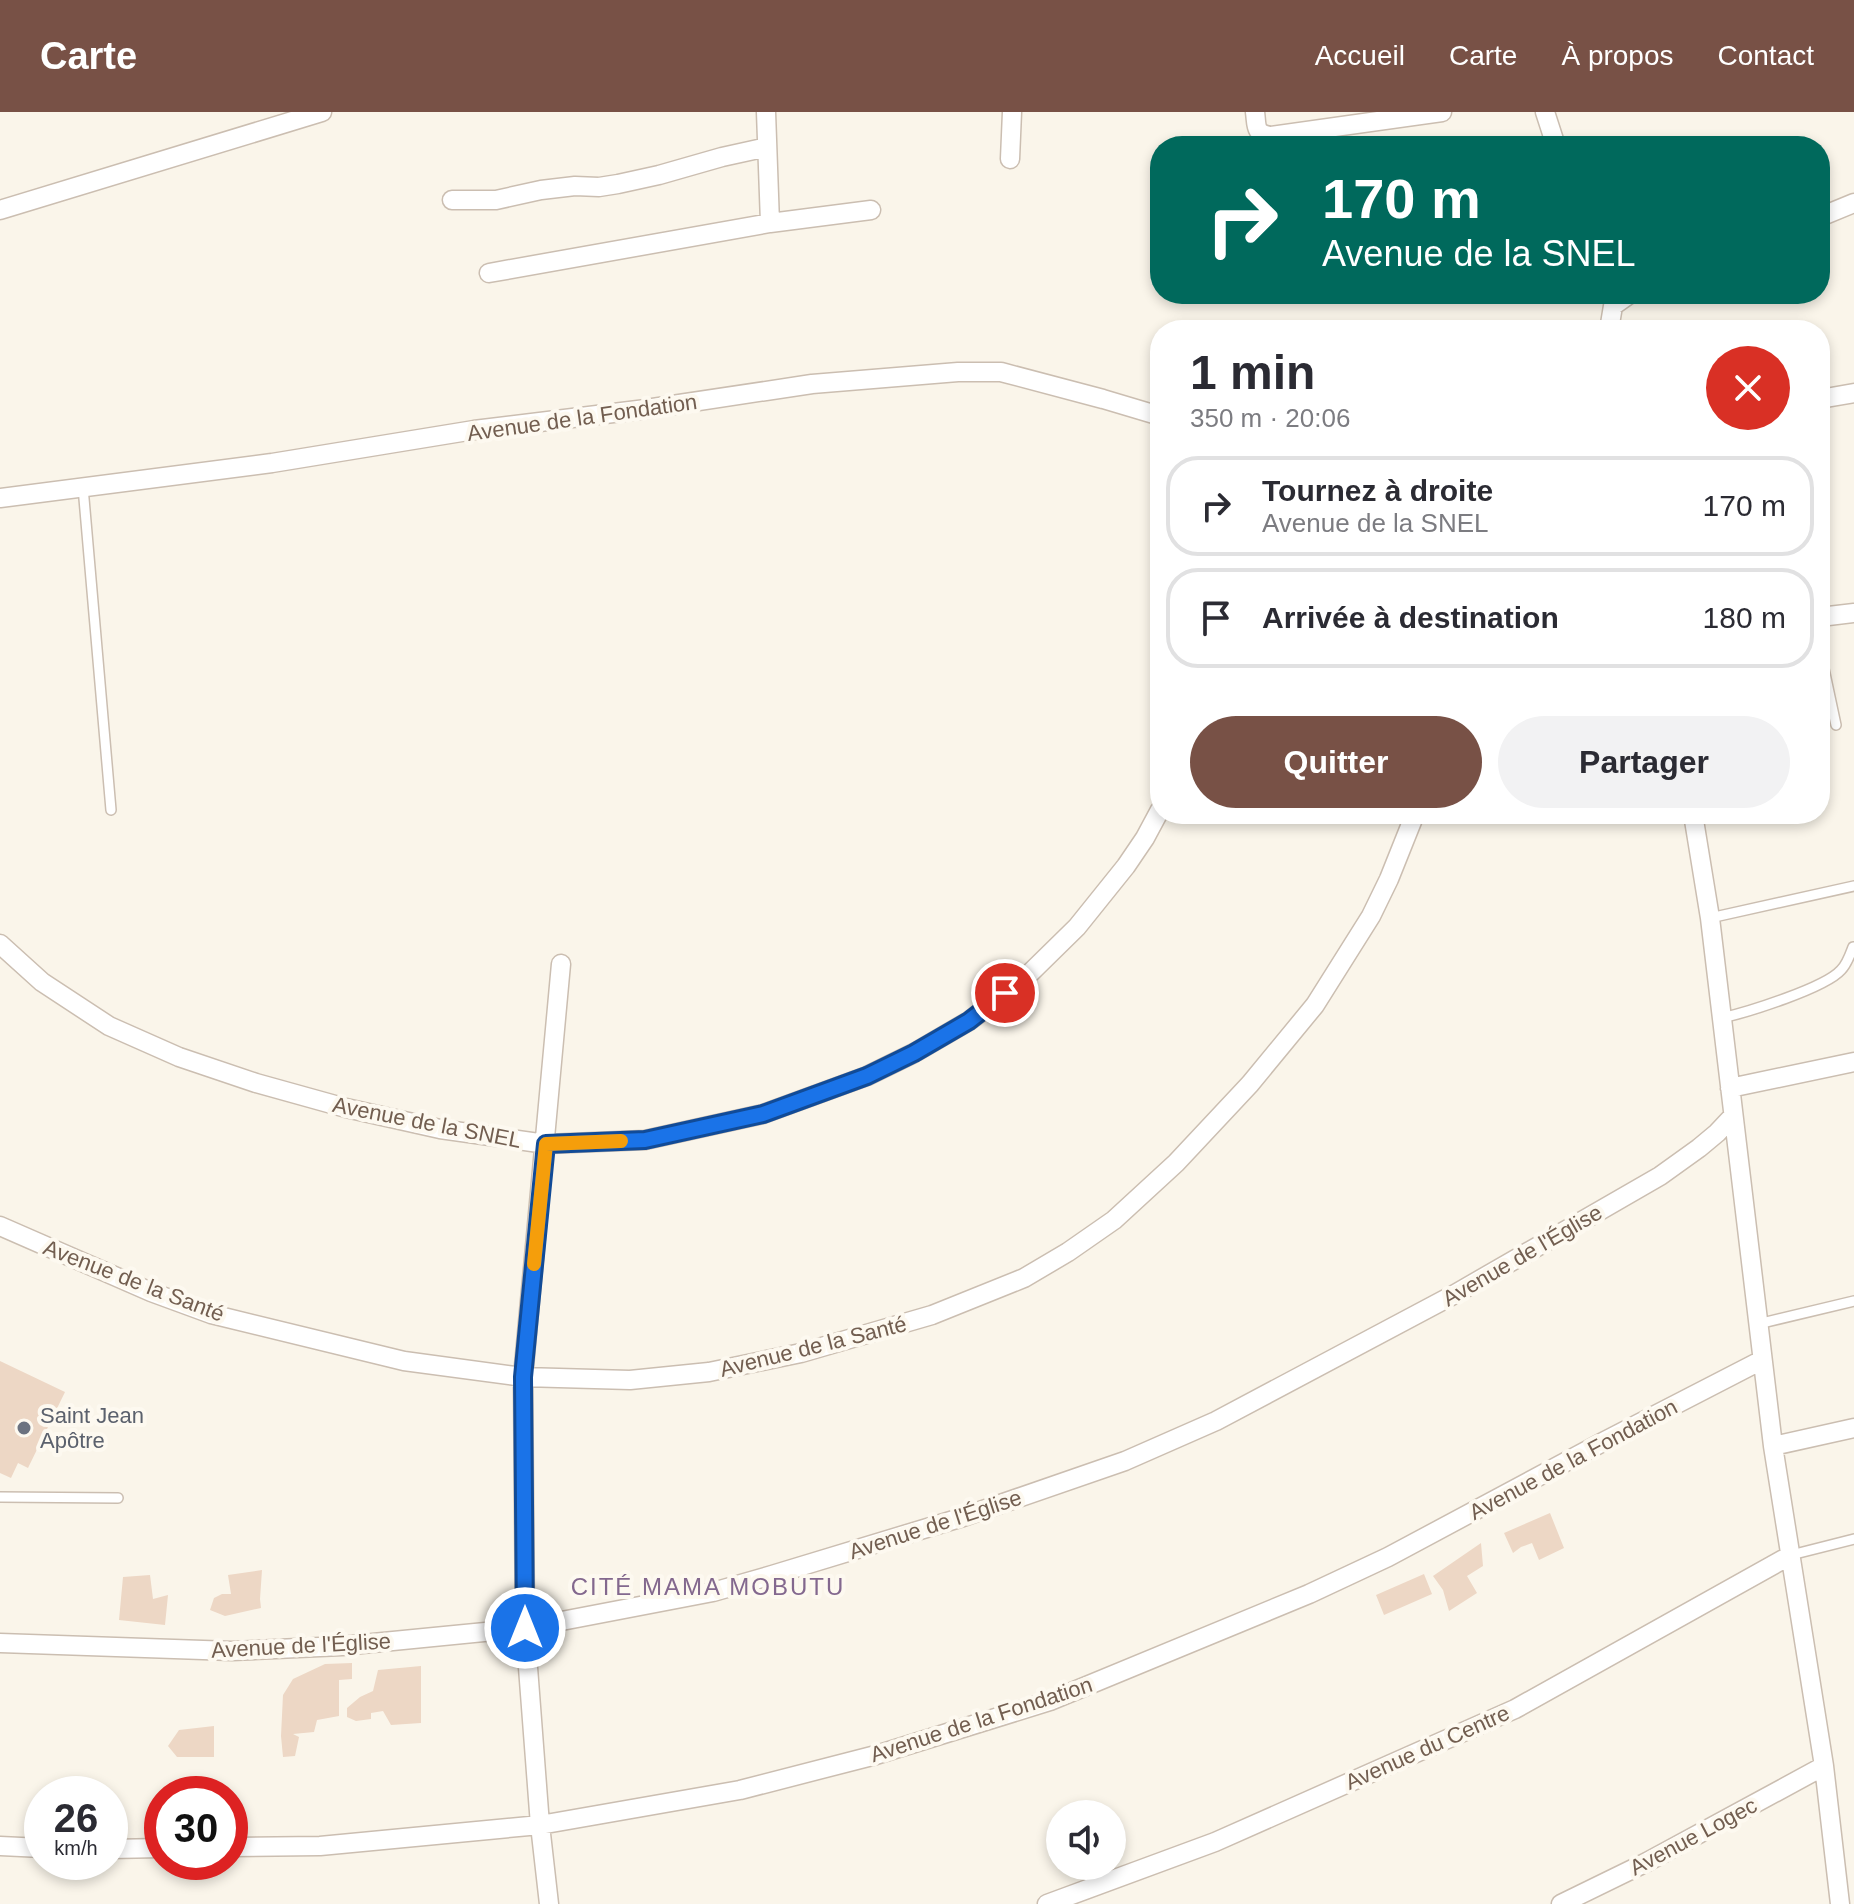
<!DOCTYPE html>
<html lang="fr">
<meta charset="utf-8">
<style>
body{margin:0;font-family:Helvetica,sans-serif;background:#f2f2f3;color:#2b2b33;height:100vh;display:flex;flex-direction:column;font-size:30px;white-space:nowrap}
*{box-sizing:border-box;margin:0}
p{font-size:26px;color:#7c7c81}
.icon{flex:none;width:44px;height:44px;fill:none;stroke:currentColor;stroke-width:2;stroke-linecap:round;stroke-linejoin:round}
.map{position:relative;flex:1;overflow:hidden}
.panel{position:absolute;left:1150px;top:208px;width:680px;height:504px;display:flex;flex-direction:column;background:#fff;border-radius:32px;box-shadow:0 4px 12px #0003}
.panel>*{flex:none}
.banner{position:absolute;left:1150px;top:24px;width:680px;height:168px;border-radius:32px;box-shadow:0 4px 12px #0003;background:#00695c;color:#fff;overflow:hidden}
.fabs{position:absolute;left:1046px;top:1688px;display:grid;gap:16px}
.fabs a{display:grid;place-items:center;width:80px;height:80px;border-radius:50%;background:#fff;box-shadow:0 4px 12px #0003;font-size:40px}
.speed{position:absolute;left:24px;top:1664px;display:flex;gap:16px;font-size:40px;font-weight:700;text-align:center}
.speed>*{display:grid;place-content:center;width:104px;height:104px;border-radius:50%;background:#fff;box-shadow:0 4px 12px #0003;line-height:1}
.speed small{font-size:20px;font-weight:400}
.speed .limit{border:12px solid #d22;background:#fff;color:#111}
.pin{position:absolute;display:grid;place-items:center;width:68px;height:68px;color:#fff;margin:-34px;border:4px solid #fff;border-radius:50%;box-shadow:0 2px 8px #0007}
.me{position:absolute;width:88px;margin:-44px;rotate:0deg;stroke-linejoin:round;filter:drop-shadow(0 0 6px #0008)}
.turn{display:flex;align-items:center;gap:28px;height:168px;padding:0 40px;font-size:36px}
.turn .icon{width:104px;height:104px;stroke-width:2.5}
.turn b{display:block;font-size:56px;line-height:68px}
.round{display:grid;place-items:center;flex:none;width:84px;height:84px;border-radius:42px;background:#f2f2f3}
.headline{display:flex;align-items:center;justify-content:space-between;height:136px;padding:0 40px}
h1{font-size:48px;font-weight:700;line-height:60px}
.cta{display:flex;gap:16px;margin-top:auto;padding:16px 40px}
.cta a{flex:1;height:92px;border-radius:48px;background:#785146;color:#fff;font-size:32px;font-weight:700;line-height:92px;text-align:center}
.cta a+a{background:#f2f2f3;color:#2b2b33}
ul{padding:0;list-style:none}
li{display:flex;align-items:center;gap:24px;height:100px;margin:0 16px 12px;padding:0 24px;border:4px solid #e1e1e2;border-radius:32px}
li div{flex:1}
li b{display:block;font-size:30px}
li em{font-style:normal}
header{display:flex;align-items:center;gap:48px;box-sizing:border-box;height:112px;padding:0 40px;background:#785146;color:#fff}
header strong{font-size:38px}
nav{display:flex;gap:44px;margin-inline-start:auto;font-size:28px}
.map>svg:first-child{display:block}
.building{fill:#edd7c5}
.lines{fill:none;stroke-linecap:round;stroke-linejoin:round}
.lane-casing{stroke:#cbbeb1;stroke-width:12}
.street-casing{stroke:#cbbeb1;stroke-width:21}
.lane{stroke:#fff;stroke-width:9}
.street{stroke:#fff;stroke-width:18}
.route-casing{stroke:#114b97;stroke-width:20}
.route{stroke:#1a73e8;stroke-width:14}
.slow{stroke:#f59e0b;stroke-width:14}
.worship-dot{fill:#6b7280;stroke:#fdf9f0;stroke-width:3}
.labels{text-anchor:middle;stroke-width:8;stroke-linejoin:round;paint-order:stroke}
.street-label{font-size:22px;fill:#725e50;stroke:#fdf9f0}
.worship-label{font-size:22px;fill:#5b616d;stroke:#fdf9f0;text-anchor:start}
.neighbourhood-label{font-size:24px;letter-spacing:2px;fill:#83688e;stroke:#fdf9f0}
</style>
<header>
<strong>Carte</strong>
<nav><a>Accueil</a><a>Carte</a><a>À propos</a><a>Contact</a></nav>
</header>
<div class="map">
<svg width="1854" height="1792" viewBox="0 0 1854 1792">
<rect width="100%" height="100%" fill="#faf5ea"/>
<path class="building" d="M0 1249 65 1280 28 1356 18 1351 11 1366 0 1361Z
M1550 1401 1564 1436 1539 1448 1532 1431 1521 1435 1513 1441 1504 1421Z
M1481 1431 1483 1454 1467 1464 1477 1481 1449 1499 1443 1478 1433 1464Z
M262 1458 260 1487 261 1496 225 1504 210 1498 214 1486 222 1482H231L228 1463Z
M1424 1462 1432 1482 1384 1503 1376 1483Z
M150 1463 153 1487 168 1483 165 1513 119 1508 123 1465Z
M352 1551V1567L339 1568V1604L317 1608 314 1620 293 1622 299 1625 295 1644 283 1645 281 1624 283 1583 293 1567 325 1552Z
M421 1554V1611L391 1613 383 1599 371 1601V1607L356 1609 347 1605V1596L360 1585 373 1579 378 1558Z
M214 1614V1645H177L168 1634 179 1618Z"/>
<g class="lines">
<g class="lane-casing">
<path id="lane" d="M83 375 111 698
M1820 538 1836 613
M1710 806 1854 774
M1722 906C1748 900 1825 876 1841 858 1847 852 1850 843 1853 835
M1758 1212 1854 1189
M0 1385 118 1386
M1791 1443 1854 1427"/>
</g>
<g class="street-casing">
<path id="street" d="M766 0 770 111
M1255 0C1257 14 1254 21 1270 24L1442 0
M1545 0 1556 34
M1010 47 1012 0
M452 88H496L541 78 575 74 599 75 618 72 659 63 722 45 767 35
M0 98 322 0
M1820 105 1854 91
M489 161 770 111 871 98
M1609 218 1613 194 1630 182
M1820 287 1854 281
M0 386 272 351 474 318 646 297 812 272 958 260H1001L1103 287 1160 304
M1820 505 1854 501
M1693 702 1710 806 1773 1334 1824 1654 1840 1792
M0 832 42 870 109 914 179 945 256 971 346 996 440 1017 546 1032 645 1028 763 1002 867 964 914 941 969 909 1024 867 1077 815 1126 754 1145 726 1160 698
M1730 976 1854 950
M0 1114 151 1180 211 1202 404 1249 523 1265 630 1268 709 1260 801 1241 932 1203 1024 1166 1068 1140 1114 1108 1176 1051 1250 972 1315 893 1371 804 1389 767 1415 702
M1773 1334 1854 1316
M0 1531 232 1539 342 1534 525 1516 713 1480 772 1463 960 1406 1125 1349 1216 1309 1455 1182 1660 1064 1699 1036 1717 1021 1733 1004
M0 1734 42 1736
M230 1735 320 1734 540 1713 740 1678 876 1643 1050 1589 1309 1482 1388 1445 1601 1331 1762 1248
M110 1737 162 1736
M549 1792 540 1713 525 1516 523 1265 561 852
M1047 1792 1215 1730 1515 1597 1791 1443
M1561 1792 1647 1750 1824 1654"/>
</g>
<use href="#lane" class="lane"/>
<use href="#street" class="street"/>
</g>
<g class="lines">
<g class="route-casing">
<path id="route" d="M525 1516 523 1265 546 1032 645 1028 763 1002 867 964 914 941 969 909 1005 881"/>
</g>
<use href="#route" class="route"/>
<path class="slow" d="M534 1152 546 1032 621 1029"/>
</g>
<circle class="worship-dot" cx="24" cy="1316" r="8"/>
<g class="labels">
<g class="street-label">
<text transform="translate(582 305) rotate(-8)" y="8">Avenue de la Fondation</text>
<text transform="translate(427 1010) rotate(11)" y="8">Avenue de la SNEL</text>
<text transform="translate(1522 1143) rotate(-30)" y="8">Avenue de l'Église</text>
<text transform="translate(134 1168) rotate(21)" y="8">Avenue de la Santé</text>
<text transform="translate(813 1234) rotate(-14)" y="8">Avenue de la Santé</text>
<text transform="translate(1573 1347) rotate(-28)" y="8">Avenue de la Fondation</text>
<text transform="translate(935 1412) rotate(-18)" y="8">Avenue de l'Église</text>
<text transform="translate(301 1533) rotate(-3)" y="8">Avenue de l'Église</text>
<text transform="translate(981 1607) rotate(-18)" y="8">Avenue de la Fondation</text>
<text transform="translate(1427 1635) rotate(-24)" y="8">Avenue du Centre</text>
<text transform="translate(1693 1724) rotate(-28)" y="8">Avenue Logec</text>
</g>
<g class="worship-label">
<text x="40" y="1311">Saint Jean<tspan x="40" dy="25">Apôtre</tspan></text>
</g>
<g class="neighbourhood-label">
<text x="708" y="1483">CITÉ MAMA MOBUTU</text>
</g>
</g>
</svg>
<div class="fabs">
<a><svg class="icon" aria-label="sound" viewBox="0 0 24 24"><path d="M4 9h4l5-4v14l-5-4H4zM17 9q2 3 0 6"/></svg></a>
</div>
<div class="speed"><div>26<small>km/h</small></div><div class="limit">30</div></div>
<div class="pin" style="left:1005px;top:881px;background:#d93025"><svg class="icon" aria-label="arrive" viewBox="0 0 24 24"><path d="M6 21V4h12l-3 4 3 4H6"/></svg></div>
<svg class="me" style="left:525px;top:1516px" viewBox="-20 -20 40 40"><circle r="17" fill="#1a73e8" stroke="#fff" stroke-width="3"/><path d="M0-11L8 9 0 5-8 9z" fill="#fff"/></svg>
<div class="banner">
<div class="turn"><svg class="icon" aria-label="right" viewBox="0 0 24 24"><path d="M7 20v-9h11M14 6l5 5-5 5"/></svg><div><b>170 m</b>Avenue de la SNEL</div></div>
</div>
<section class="panel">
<div class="headline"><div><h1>1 min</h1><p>350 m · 20:06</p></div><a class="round" style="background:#d93025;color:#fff"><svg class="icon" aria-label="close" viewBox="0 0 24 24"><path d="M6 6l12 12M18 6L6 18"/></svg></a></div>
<ul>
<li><svg class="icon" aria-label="right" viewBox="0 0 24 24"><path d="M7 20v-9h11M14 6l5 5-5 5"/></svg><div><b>Tournez à droite</b><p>Avenue de la SNEL</p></div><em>170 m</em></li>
<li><svg class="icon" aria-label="arrive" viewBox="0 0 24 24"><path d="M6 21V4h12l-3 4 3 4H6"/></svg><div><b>Arrivée à destination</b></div><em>180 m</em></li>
</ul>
<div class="cta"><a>Quitter</a><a>Partager</a></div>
</section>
</div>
